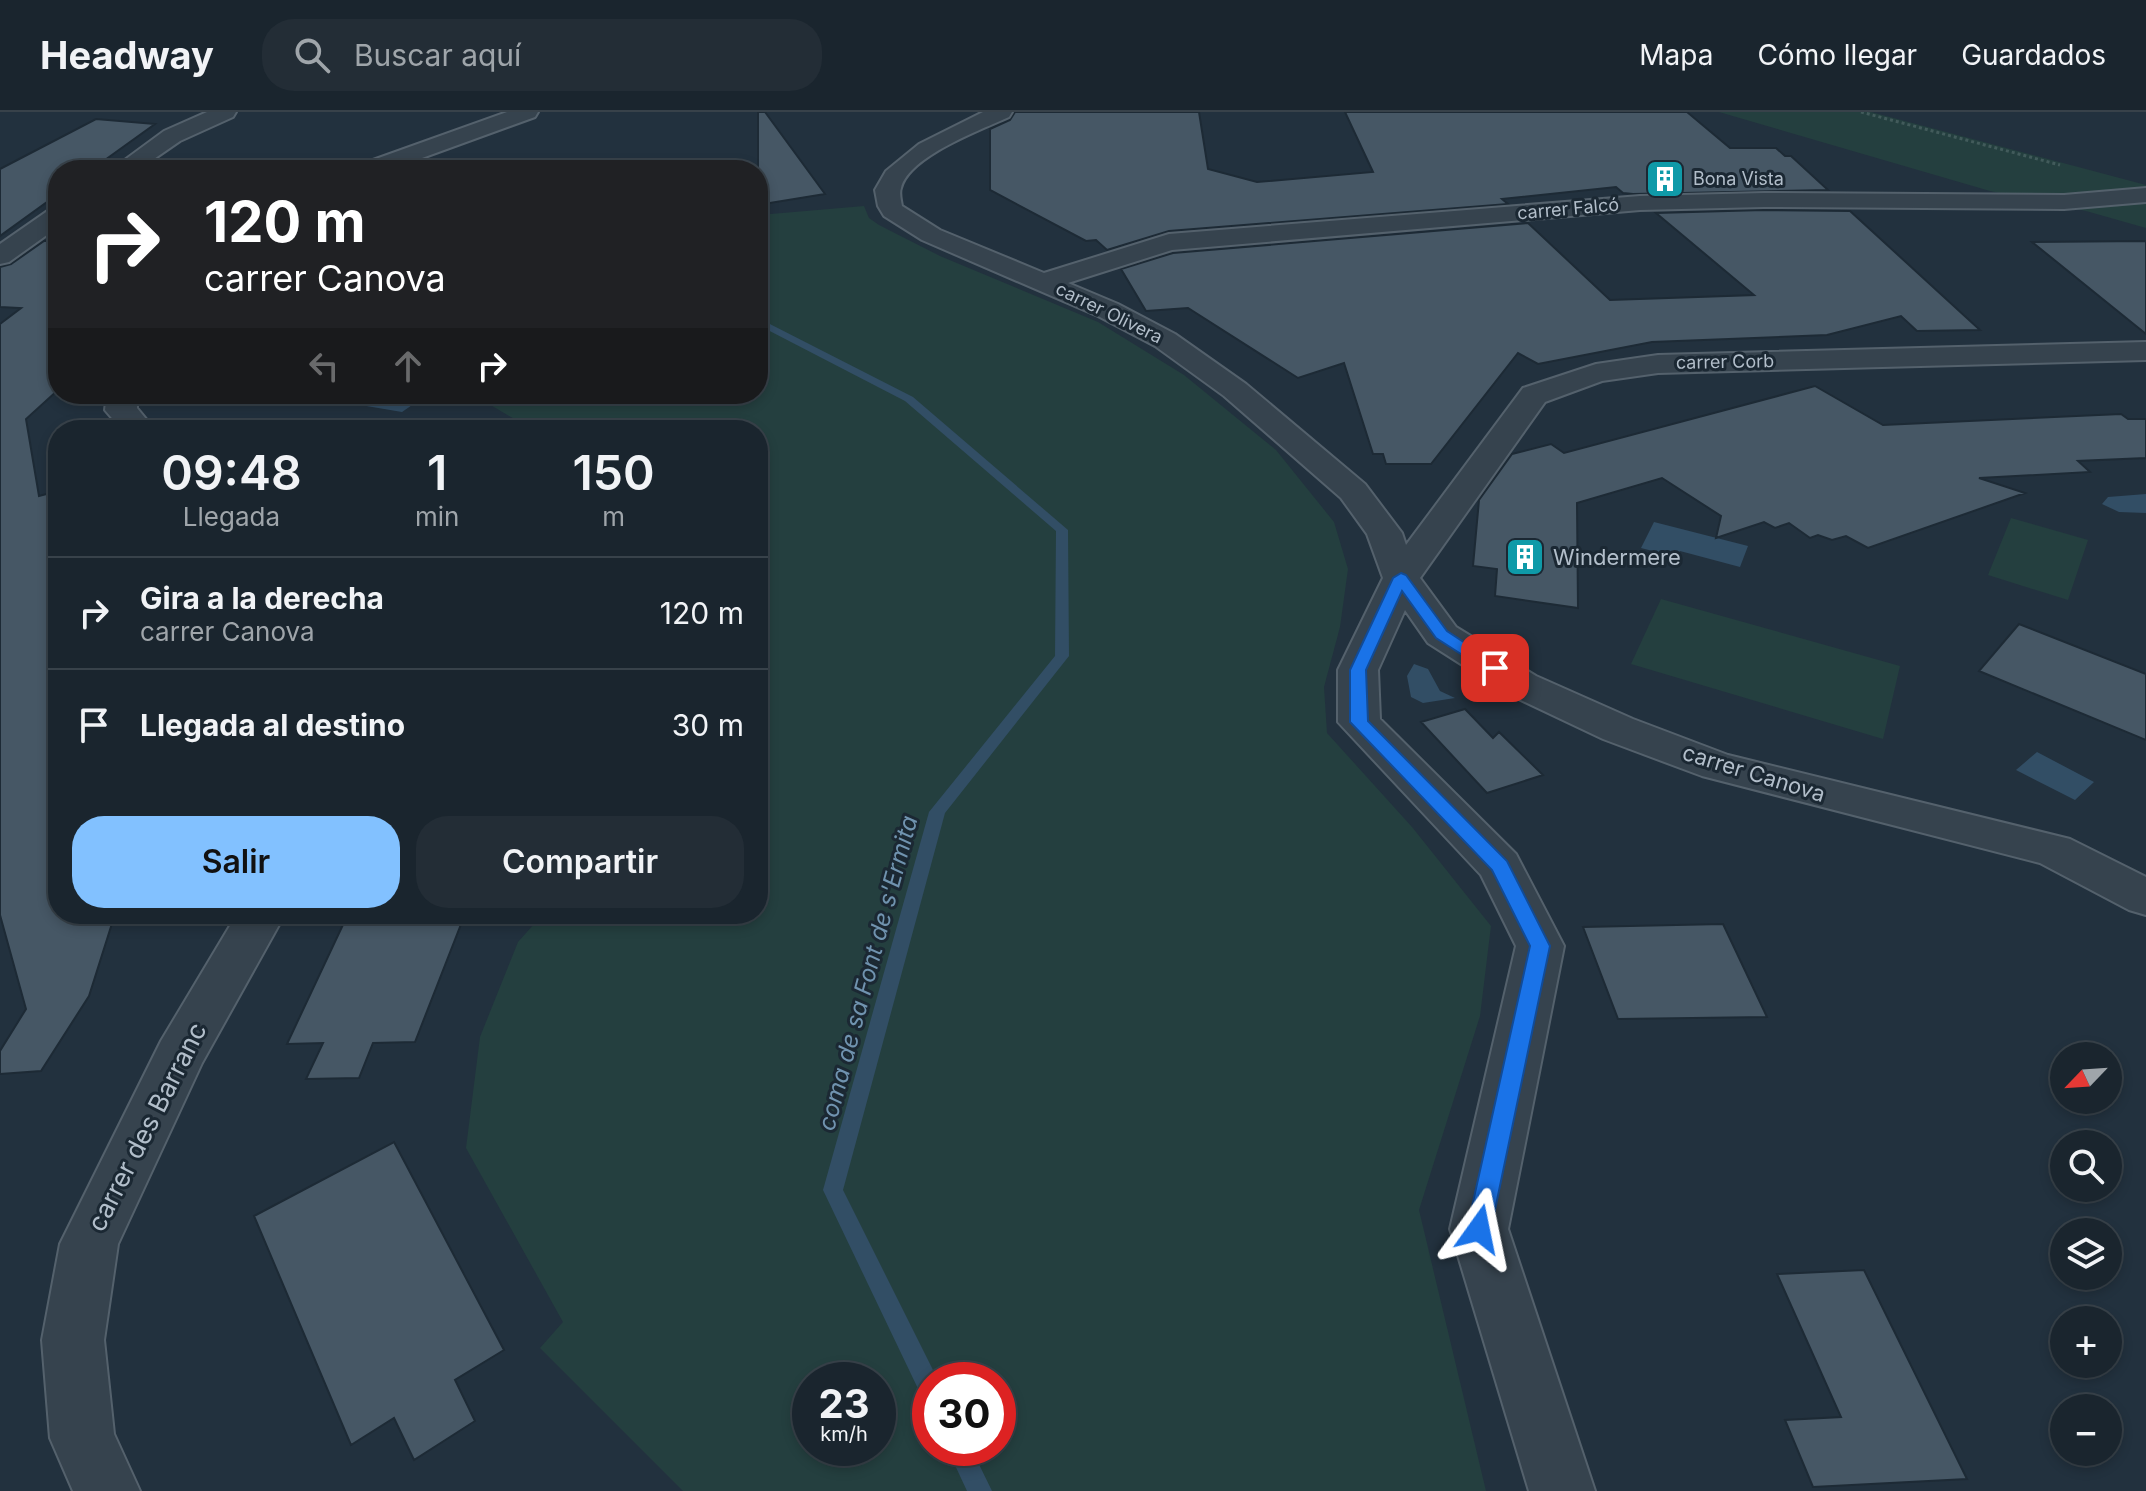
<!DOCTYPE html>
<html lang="es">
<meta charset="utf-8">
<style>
body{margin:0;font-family:Inter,sans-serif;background:#232d36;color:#f1f3f6;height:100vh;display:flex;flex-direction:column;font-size:30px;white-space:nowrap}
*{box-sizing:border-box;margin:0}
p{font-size:26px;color:#9fa5aa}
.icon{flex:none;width:44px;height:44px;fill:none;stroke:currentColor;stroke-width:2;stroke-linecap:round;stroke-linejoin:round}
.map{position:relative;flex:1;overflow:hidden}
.details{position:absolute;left:48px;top:308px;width:720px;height:504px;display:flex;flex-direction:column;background:#1a252e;border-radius:32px;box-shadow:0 4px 12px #0003,0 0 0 2px #38424a}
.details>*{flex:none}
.top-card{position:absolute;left:48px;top:48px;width:720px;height:244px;border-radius:32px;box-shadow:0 4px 12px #0003,0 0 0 2px #38424a;background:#202124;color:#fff;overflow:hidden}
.needle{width:52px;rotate:245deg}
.fabs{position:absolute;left:2050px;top:930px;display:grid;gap:16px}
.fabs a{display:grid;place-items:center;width:72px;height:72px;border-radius:50%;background:#1a252e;box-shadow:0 4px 12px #0003,0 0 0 2px #38424a;font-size:40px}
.speed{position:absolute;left:792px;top:1250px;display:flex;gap:16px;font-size:40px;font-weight:700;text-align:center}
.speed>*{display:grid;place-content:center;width:104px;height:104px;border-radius:50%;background:#1a252e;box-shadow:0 4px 12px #0003,0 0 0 2px #38424a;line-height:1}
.speed small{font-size:20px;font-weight:400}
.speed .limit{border:12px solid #d22;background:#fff;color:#111}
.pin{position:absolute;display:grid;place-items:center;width:68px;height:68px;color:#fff;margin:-34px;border-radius:16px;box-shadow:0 4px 12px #0006}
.me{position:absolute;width:88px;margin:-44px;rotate:12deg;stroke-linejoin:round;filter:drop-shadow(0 0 6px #0008)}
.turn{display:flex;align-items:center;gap:28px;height:168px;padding:0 24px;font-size:36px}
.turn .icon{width:104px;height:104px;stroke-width:2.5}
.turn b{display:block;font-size:56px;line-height:68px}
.lanes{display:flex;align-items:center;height:76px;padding:0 24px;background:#0003;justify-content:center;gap:40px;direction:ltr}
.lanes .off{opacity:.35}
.eta{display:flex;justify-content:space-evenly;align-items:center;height:136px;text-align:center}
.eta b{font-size:48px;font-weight:600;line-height:56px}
.cta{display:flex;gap:16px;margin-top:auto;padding:16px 24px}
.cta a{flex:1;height:92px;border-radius:32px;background:#82c1ff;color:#111;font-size:32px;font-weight:600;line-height:92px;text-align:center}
.cta a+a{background:#232d36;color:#f1f3f6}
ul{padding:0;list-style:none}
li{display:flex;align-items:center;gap:24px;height:112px;padding:0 24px;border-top:2px solid #38424a}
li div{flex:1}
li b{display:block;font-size:30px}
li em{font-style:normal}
header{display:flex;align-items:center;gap:48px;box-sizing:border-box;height:112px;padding:0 40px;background:#1a252e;border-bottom:2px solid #38424a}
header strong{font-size:38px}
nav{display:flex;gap:44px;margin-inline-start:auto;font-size:28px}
.search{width:560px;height:72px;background:#232d36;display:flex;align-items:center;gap:20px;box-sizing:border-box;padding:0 28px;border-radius:32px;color:#9fa5aa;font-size:30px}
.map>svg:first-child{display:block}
.green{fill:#243f3f;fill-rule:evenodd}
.water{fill:#324e65}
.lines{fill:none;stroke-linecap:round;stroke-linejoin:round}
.stream{fill:#324e65;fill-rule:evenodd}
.building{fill:#465765;stroke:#1d2a35;stroke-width:2}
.minor-casing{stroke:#54616c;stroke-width:4}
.path{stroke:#425b5b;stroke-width:3;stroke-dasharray:3 3;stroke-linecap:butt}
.minor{fill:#36434e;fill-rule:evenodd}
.route{fill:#1a73e8;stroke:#114b97;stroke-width:2}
.labels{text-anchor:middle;stroke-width:6;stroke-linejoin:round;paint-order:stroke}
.far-poi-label{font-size:18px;fill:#b2beca;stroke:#1b2833;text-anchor:start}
.far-street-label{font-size:18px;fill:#b2beca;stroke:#1b2833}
.poi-label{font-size:22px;fill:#b2beca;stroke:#1b2833;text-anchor:start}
.street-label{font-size:22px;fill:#b2beca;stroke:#1b2833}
.water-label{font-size:24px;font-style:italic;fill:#7093af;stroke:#1b2833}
.near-street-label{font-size:26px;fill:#b2beca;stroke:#1b2833}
</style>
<header>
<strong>Headway</strong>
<div class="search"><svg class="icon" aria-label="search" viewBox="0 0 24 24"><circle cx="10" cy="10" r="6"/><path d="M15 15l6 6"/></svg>Buscar aquí</div>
<nav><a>Mapa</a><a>Cómo llegar</a><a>Guardados</a></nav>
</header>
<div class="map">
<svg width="2146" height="1379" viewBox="0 0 2146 1379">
<rect width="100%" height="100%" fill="#22313e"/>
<path class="green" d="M1719 0H1871L2146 73V116L2086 99 1990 79Z
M864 94 869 106 879 113 940 144 1098 210 1184 263 1276 338 1334 410 1348 457 1340 515 1324 575 1327 621 1412 715 1491 814 1480 904 1419 1098 1486 1379H683L540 1236 563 1210 466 1036 480 925 518 830 543 802H758V318H533L472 282H758V103ZM810 1268H878V1336H810ZM998 1268V1336H930V1268Z
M2011 406 2088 428 2068 488 1988 463Z
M1661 487 1900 554 1883 627 1631 552Z"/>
<path class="water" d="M330 282H405L415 291 402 300 325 287Z
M2146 382V401L2119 400 2102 392 2108 385Z
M1654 410 1748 434 1740 455 1680 439 1676 445 1641 436Z
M1414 552 1428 557 1440 579 1455 586 1423 591 1411 585 1407 564Z
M2037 640 2094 670 2075 688 2016 658Z"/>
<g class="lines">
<path class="stream" d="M683 52 687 55 686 57 673 58Z
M758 206 913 285 1068 418 1069 544 945 701 843 1078 938 1268H930V1288L922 1285 823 1078 929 700 1055 544 1056 419 905 289 758 213Z
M947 1336H971L992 1379H967Z"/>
</g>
<path class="building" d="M758 0H765L825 82 758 93Z
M1015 0H1199L1208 57 1257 70 1373 60 1345 0H1687L1730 36H1776L1785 44H1791L1828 78 1633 82 1623 81 1616 75 1502 87 1508 92 1169 119 1107 138 1096 128 1086 129 990 78V17L1010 8Z
M96 7 155 12 91 58H58V82L0 124V57Z
M1764 98 1850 99 1980 218 1917 219 1901 204 1827 223 1652 230 1538 252 1518 241 1431 352H1386L1383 342H1373L1344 251 1298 266 1188 196 1146 199 1121 157 1173 141 1528 111 1610 188 1754 183 1656 101Z
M44 129H58V278L26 307 39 384 58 379V802H115L89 884 41 959 0 962V939L26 897 0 803V212L21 196 0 195V155L11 152Z
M2146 129V222L2032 130Z
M1815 274 1883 313 2121 302 2128 307H2146V346L2078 349 2090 360 1979 366 2025 381 1868 436 1846 424 1832 428 1818 423 1810 426 1789 411 1775 416 1764 410 1716 426 1721 404 1662 366 1577 391 1578 496 1495 484 1497 457 1473 454 1479 388 1512 342 1551 332 1564 341Z
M2019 512 2146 562V628L1979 559Z
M1465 597 1493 626 1499 620 1543 663 1487 681 1421 610Z
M348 802H465L415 930 373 931 359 966 306 967 323 931 287 932Z
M1723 812 1767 905 1618 907 1583 815Z
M394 1030 504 1238 455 1268 475 1309 414 1348 394 1306 351 1333 254 1104Z
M1864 1158 1967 1367 1813 1375 1785 1308 1841 1305 1777 1162Z"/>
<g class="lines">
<g class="minor-casing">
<path id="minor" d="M207 0H236L233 5 180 29 138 58H111L164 19Z
M507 0H538L535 5 389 58H355L359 53Z
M983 0H1012L1009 5C981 18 909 44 901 76 899 81 901 88 902 94L940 118 1044 161 1169 122 1640 84 1764 81 2064 83 2146 76V90L2064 97 1764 95 1640 98 1172 138 1068 171 1118 192 1175 222 1246 272 1365 372 1402 421 1406 433 1523 276 1596 252 1658 243 2146 230V248L1658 261 1602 269 1545 290 1420 466 1456 515 1536 564 1633 607 1728 643 2070 727 2146 765V803L2129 798 2040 751 1702 664 1603 627 1508 582 1428 531 1405 498 1378 558 1380 607 1516 742 1564 834 1508 1117 1595 1379H1529L1450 1117 1516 834 1481 763 1338 610V558L1383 466 1367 422 1341 386 1224 284 1155 234 1098 204 922 128 884 104 878 94 875 78 886 59 919 32Z
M58 96V115L9 150 0 152V132L49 98Z
M107 282H137V296L155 318H122L105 298Z
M237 802H285L202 951 118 1132 104 1228 114 1322 140 1379H73L50 1326 42 1228 60 1132 161 929Z"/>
</g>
<path class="path" d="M1861 0 2060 53"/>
<use href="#minor" class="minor"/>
</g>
<path class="route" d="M1401 461 1406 463 1447 519 1503 556 1501 560H1489L1436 526 1402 479 1366 558 1368 609 1507 749 1550 834 1491 1117 1488 1125 1479 1128 1471 1125 1467 1117 1530 834 1492 758 1350 610V558L1393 466Z"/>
<defs>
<g id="building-square" transform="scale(2)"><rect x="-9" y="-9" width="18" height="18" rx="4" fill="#0f9aa8" stroke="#1b2833"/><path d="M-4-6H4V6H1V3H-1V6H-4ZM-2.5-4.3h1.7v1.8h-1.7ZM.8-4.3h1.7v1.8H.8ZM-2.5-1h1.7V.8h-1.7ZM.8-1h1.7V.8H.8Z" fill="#fff"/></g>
</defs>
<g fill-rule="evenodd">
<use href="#building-square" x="1665" y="67"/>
<use href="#building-square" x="1525" y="445"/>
</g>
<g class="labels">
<g class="far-poi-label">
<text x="1693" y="73">Bona Vista</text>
</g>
<g class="far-street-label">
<text transform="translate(1568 97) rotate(-5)" y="6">carrer Falcó</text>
<text transform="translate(1109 201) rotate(26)" y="6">carrer Olivera</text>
<text transform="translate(1725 250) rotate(-1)" y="6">carrer Corb</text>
</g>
<g class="poi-label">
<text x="1553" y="453">Windermere</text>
</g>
<g class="street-label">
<text transform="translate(1754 661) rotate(17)" y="8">carrer Canova</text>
</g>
<g class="water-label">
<text transform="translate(868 861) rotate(-75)" y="8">coma de sa Font de s'Ermita</text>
</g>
<g class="near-street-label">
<text transform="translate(147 1015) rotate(-63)" y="9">carrer des Barranc</text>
</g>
</g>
</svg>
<div class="fabs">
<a><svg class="needle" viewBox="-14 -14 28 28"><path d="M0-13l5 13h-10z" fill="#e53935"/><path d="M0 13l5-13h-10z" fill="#9fa5aa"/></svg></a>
<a><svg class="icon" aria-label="search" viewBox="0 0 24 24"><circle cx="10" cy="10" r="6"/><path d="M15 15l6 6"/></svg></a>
<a><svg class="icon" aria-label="layers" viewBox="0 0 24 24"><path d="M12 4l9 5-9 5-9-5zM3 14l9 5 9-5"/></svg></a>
<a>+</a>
<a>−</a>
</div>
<div class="speed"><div>23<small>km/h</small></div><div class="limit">30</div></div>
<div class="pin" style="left:1495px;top:556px;background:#d93025"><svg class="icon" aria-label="arrive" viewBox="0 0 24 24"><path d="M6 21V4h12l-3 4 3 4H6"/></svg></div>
<svg class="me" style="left:1479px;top:1117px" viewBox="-20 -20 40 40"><path d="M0-17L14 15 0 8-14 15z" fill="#1a73e8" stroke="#fff" stroke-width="4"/></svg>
<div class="top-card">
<div class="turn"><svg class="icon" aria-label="right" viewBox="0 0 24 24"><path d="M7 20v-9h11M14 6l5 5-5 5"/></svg><div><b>120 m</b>carrer Canova</div></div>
<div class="lanes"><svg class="icon off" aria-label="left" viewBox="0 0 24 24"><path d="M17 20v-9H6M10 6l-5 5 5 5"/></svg><svg class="icon off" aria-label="ahead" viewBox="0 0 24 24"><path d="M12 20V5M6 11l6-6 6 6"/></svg><svg class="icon" aria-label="right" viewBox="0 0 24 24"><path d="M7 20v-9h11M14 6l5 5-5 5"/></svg></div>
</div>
<section class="details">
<div class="eta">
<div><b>09:48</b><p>Llegada</p></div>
<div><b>1</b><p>min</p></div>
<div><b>150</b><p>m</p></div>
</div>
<ul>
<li><svg class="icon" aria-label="right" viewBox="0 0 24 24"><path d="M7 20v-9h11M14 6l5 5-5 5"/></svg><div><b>Gira a la derecha</b><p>carrer Canova</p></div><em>120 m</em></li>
<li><svg class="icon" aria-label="arrive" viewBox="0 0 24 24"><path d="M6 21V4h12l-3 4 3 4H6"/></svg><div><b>Llegada al destino</b></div><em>30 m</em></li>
</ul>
<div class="cta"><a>Salir</a><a>Compartir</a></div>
</section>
</div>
